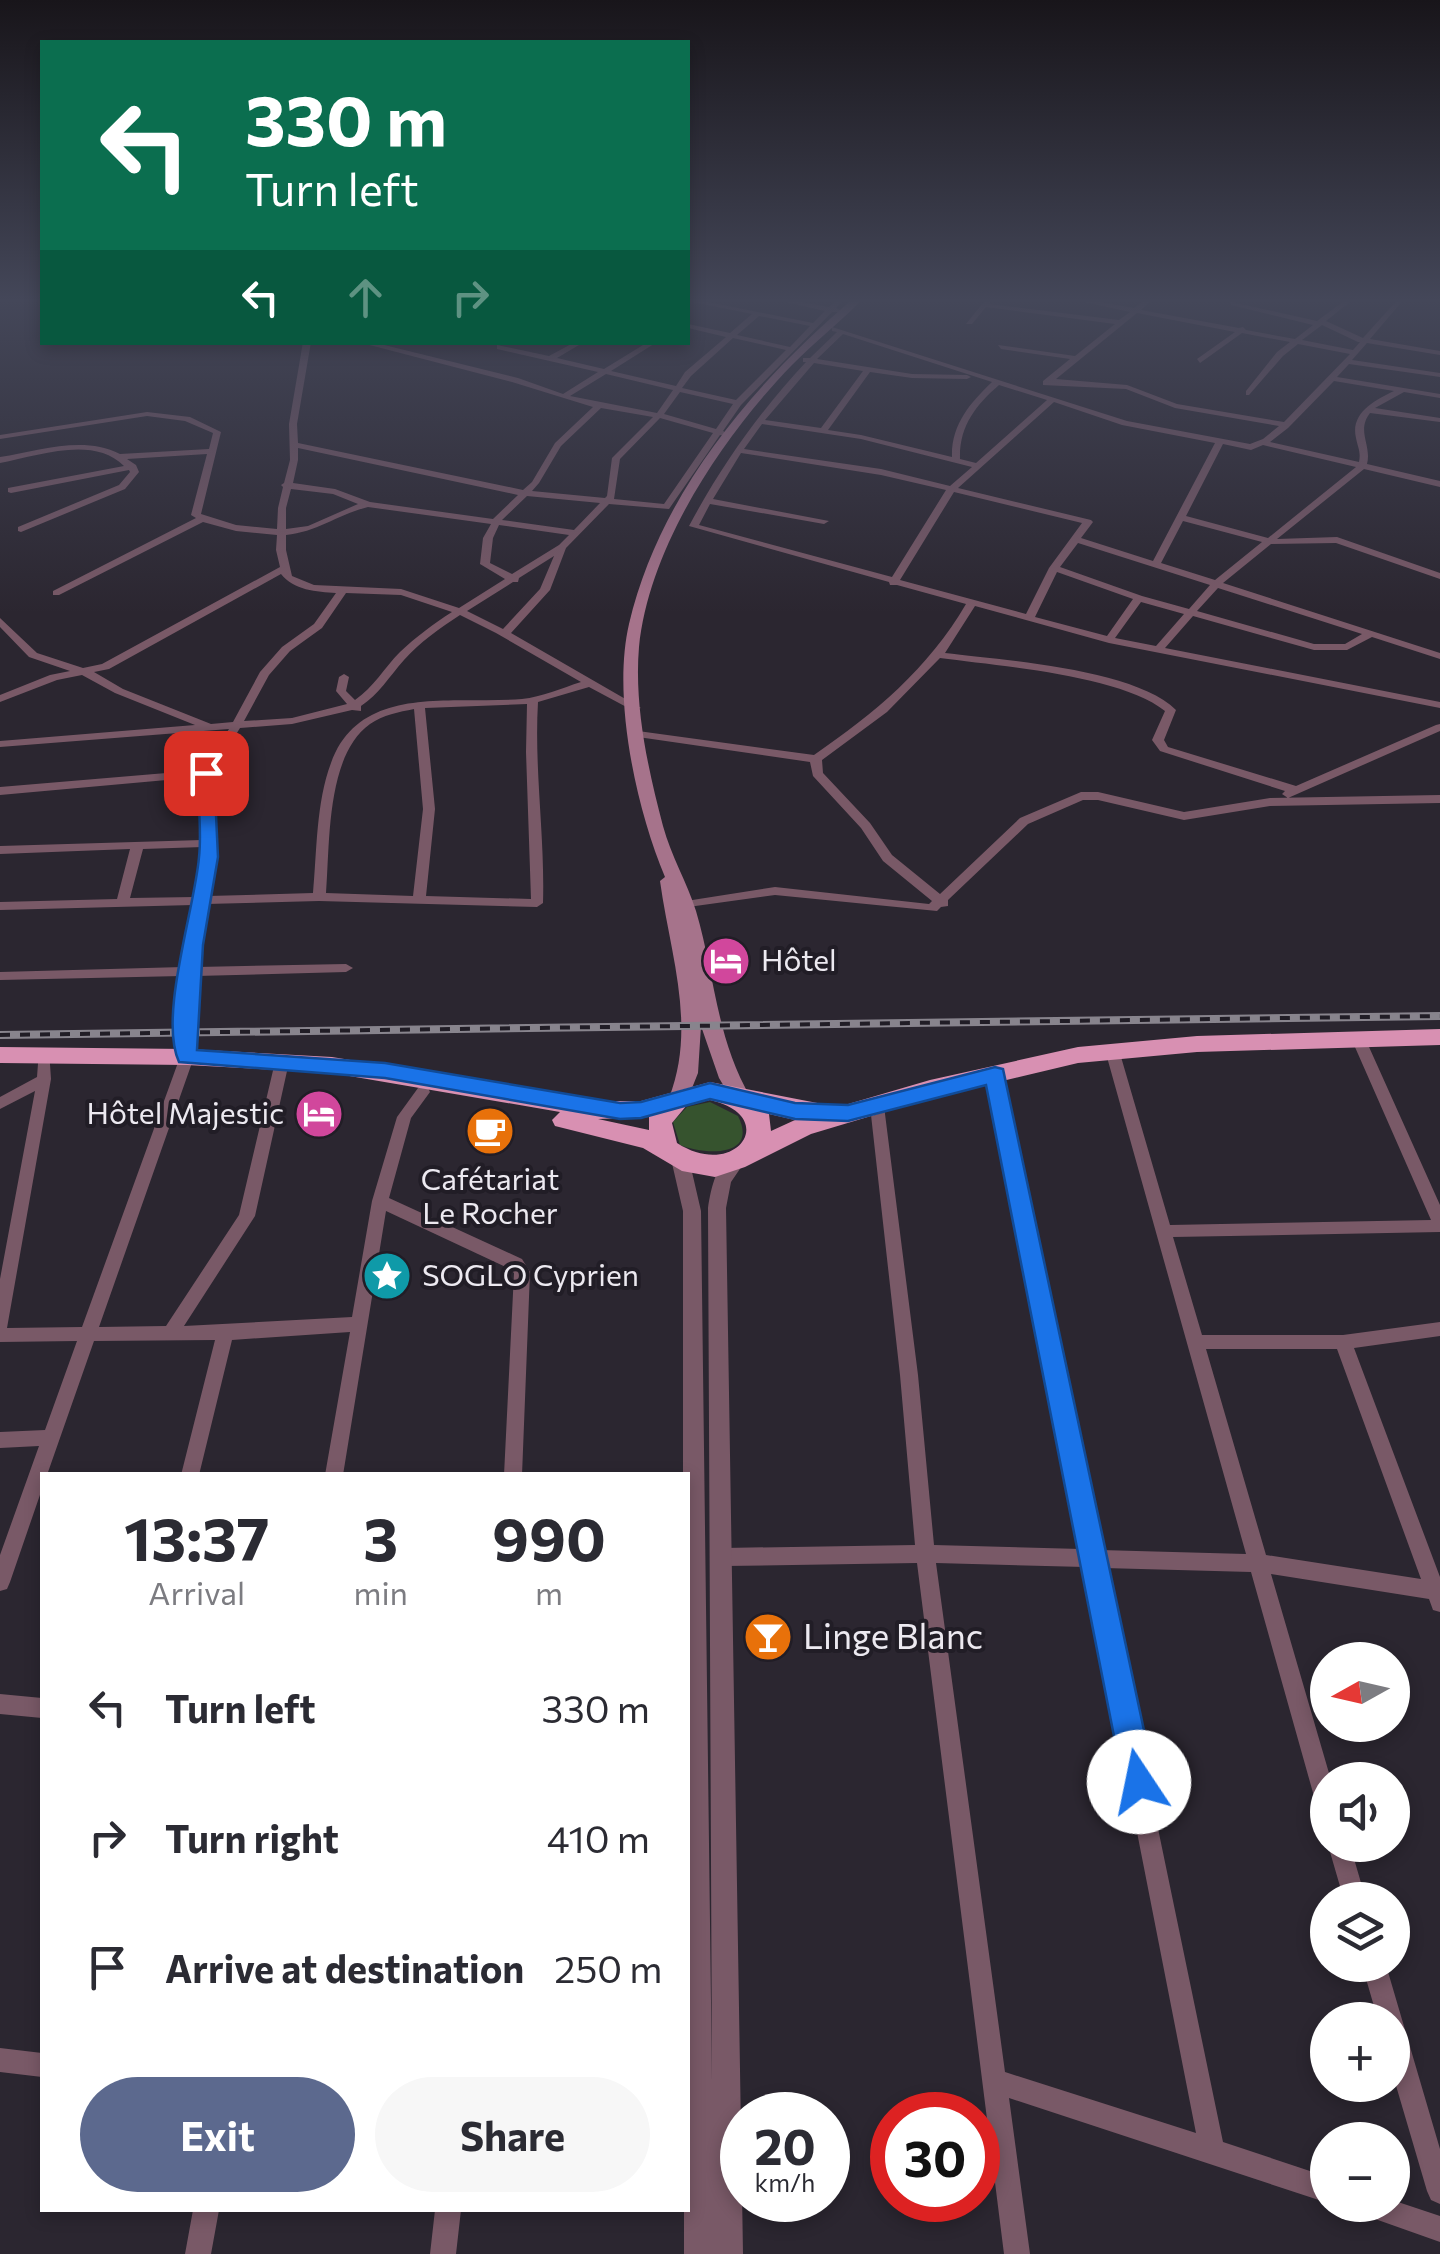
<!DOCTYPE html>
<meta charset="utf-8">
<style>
body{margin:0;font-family:Commissioner,sans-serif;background:#f7f7f7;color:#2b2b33;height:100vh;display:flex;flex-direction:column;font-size:38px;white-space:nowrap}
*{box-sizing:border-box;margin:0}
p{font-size:32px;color:#7c7c81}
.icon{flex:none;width:55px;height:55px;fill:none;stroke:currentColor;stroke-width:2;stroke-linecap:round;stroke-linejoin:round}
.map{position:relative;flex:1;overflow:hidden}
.drawer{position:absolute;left:40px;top:1472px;width:650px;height:740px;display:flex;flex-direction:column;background:#fff;border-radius:0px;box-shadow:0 5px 15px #0003}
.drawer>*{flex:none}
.guide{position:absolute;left:40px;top:40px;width:650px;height:305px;border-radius:0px;box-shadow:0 5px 15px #0003;background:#0b6e4f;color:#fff;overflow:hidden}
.needle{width:65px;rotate:262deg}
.fabs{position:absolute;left:1310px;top:1642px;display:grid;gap:20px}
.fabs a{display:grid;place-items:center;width:100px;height:100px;border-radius:50%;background:#fff;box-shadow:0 5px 15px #0003;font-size:50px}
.speed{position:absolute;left:720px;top:2092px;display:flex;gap:20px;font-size:50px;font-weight:700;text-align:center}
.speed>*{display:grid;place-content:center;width:130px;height:130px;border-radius:50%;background:#fff;box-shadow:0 5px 15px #0003;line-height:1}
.speed small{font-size:25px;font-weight:400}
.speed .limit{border:15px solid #d22;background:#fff;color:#111}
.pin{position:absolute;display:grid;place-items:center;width:85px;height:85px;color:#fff;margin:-42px;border-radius:20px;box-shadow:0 5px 15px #0006}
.me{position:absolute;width:110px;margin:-55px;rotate:349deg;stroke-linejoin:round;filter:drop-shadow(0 0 8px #0008)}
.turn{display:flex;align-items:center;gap:35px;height:210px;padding:0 40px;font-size:45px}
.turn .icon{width:130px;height:130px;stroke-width:2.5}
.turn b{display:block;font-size:70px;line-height:85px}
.lanes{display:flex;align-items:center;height:95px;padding:0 40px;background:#0003;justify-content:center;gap:50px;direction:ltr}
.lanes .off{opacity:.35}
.eta{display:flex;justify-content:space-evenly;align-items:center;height:170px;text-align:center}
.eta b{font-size:60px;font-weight:700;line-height:70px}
.action{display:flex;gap:20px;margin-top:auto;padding:20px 40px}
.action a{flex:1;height:115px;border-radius:60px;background:#5c698e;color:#fff;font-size:40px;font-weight:700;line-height:115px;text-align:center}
.action a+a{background:#f7f7f7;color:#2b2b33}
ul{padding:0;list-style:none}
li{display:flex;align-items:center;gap:30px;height:130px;padding:0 40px}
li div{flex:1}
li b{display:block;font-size:38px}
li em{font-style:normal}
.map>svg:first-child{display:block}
.green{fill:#36532e}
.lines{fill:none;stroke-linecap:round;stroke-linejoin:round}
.minor{fill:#795967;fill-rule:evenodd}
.tertiary{fill:#795967;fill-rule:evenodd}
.secondary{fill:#a6738b;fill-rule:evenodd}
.trunk{fill:#d890b2;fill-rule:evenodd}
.rail-casing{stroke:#88848d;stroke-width:8}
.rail{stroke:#211d26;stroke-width:4;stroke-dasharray:10;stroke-linecap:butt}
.route{fill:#1a73e8;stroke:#114b97;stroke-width:2.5}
.labels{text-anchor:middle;stroke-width:8;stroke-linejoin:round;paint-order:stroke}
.poi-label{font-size:30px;fill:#ece9f0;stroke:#211d26;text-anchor:start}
.near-poi-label{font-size:35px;fill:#ece9f0;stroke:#211d26;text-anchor:start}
</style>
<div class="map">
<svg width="1440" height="2254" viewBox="0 0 1440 2254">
<rect width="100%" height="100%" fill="#2b2630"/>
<path class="green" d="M710 1102 738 1116C759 1158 704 1155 680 1145L673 1122 687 1107Z"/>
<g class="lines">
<path class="minor" d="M688 298 813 323 825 311 768 298H779L829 307 839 298H845L836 308 840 310V312H832L741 405 723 431 729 434 725 436 720 435 669 509 609 504 566 548 550 590 511 633 641 708 632 710 589 687 538 702C534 769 545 836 543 903L537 907 319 901 206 904 197 967 346 964 353 968 346 972 196 976 191 1029 194 1057 99 1327 166 1326 239 1215 275 1062 282 1057 289 1062 255 1216 184 1326 352 1317 372 1201 397 1117 418 1088H428L430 1092 411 1118 389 1198 522 1259 530 1272 522 1475H504L514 1273 510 1269 386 1211 343 1475H325L350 1332 232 1340 199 1475H181L215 1340 94 1341 47 1475H42V1489L10 1582 7 1589 0 1591V1555L39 1446 0 1448V1432L45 1430 77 1341 0 1342V1279L35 1091 0 1109V1097L37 1077 39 1050H49L51 1079 7 1328 82 1327 180 1057 177 1029 182 976 0 980V972L183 967 193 905 0 910V902L117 899 130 849 0 854V846L202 840 200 777 0 795V787L202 770 229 729 0 747V741L195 725 115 693 82 675 57 680 0 702V695L50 675 70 671 29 657 0 627V618L37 653 83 668 102 664 280 567 276 550 277 535 236 531 203 522 59 595H53V591L196 518 191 515 207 454 127 459 136 465 139 472 125 489 21 532 18 531V527L119 485 130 472 129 470 11 493 8 492V488L124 466C93 435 38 456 0 463V457C39 451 83 435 120 454L209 449 213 433 185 421 147 416 0 439V435L147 412 190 417 221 432 201 514 236 525 277 529 278 508 283 487 281 485 284 483 290 460 289 424 303 342H311L297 424 298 443 523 490 532 482 555 443 593 407 512 382 358 342H372L518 378 563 394 598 372 497 349V345L549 356 575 342H584L557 358 604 369 648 342H657L611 371 676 386 685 372 726 337 688 328V324L730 333 752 314 688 301ZM759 316 810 326 790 347 737 335ZM733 338 786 350 736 400 682 388 691 376ZM606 374 673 390 657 413 570 396ZM680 392 733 404 716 429 664 414ZM601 408 653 417 612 458 607 496 605 498 532 491 539 483 561 446ZM660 418 713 433 664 504 614 499 620 459ZM298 448 518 495 493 519 370 502 335 489 293 483 298 460ZM291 489 333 494 358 504 308 526 286 529V508ZM527 496 600 503 574 530 502 520ZM368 507 491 524 483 538 480 564 505 579 459 608 401 589 314 585 292 576 286 550V535C317 532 339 514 368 507ZM499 525 569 535 559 545 512 574 490 563 493 538ZM554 556 540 589 503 629 467 611 513 582H518L519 578ZM281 574C293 590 317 592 336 593L314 624 282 647 260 672 233 722 211 724 123 689 94 672 109 669ZM346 593 401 595 452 612C433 624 416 637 400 652 384 668 374 687 355 700L346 691 349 677 344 674 339 677 336 691 347 704 292 718 244 721 269 675 290 651 322 628ZM460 615 496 633 581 682C562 688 542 697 522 699 455 705 360 682 331 763 316 803 317 851 313 893L208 896 215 857 212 773 240 728 292 724 352 710 361 711V706C379 694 389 677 404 660 420 642 440 628 460 615ZM527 704 526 752 531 899 426 896 435 809 425 708ZM414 709 423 809 413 896 326 893C330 844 326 755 370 724 383 715 399 712 414 709ZM203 847 195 897 130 898 143 849Z
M987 298H993L989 304 1119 320 1130 312 1066 298H1077L1134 308 1147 298H1154L1141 310 1239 328 1243 327 1246 330 1295 339 1313 325 1231 305 1228 298H1234L1236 303 1317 321 1348 298H1355L1326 321 1363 338 1399 298H1405L1370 339 1440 351V355L1367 343 1352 360 1440 373V377L1349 364 1337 377 1440 394V398L1404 392 1375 408 1440 418V422L1370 413C1356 431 1372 445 1367 464L1440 481V487L1364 469 1277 539 1337 537 1440 573V579L1336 543 1271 544 1223 583 1440 653V659L1372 637 1347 650H1314L1193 616 1165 648 1440 702V708L1109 643 975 606 945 653C1003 660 1135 669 1176 710L1164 740 1168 747 1296 786 1436 725 1440 724V731L1288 798 1282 794 1285 791 1160 751 1152 740 1165 711C1120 675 999 666 940 658L887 712 822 760 823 773 870 823 892 855 940 894 1020 818 1081 792H1098L1184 812 1270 798 1440 795V803L1270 806 1184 820 1098 800H1083L1028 824 948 900V906L941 907 937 911 775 895 681 908 680 905 686 901 775 887 929 904 932 901 883 861 861 828 813 776 810 762 638 737 632 734 638 731 814 755C875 713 928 669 966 604L897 585H890L889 582 689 526C721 466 760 411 806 362H803V358H810L837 332 832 331V327L1127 421 1250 444 1263 439 1279 426 1175 408 1126 389 1043 385V381L1070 359 1001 349 998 345 1075 356 1115 324 986 307 972 324H966ZM1137 313 1235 332 1197 359 1200 363 1242 333 1290 342 1277 352 1246 391V395H1249L1283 356 1298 344 1350 354 1284 422 1177 404 1127 385 1056 379ZM1322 325 1358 342H1360L1353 350 1302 340ZM843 334 992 382C970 403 951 425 952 457L861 435 828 430 870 372 912 378 967 379 971 377 967 375 912 374 817 359ZM814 363 863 371 821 428 765 420ZM1334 381 1394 391C1375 400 1350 413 1356 438 1358 448 1361 452 1359 462L1270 442 1288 428ZM999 385 1047 400 976 463 960 459C959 426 976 405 999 385ZM1054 402 1122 425 1215 443 1153 561 1081 538 1093 522 1091 520 958 488ZM762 424 861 439 972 467 950 486 881 469 744 449ZM1223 444 1251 450 1263 445 1356 467 1268 538 1186 516ZM741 453 881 475 946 490 892 577 699 525 710 504 824 524 829 521 713 499ZM954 492 1082 523 1049 568 1026 614 900 580ZM1183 521 1262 542 1215 580 1161 563ZM1078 543 1210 585 1189 609 1142 596 1060 567ZM1057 572 1133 599 1107 636 1035 617ZM1218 588 1362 634 1345 644H1314L1197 611ZM1141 602 1184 614 1156 646 1115 638Z
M1358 1033 1365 1038 1440 1205V1232L1173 1237 1202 1335H1343L1440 1322V1336L1354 1348 1440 1577V1612L1433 1610 1429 1599 1271 1574 1331 1780H1328V1818L1320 1815 1317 1807 1251 1572 1104 1568 1223 2142 1328 2177V2203L1009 2098 1030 2254H1004L917 1563 724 1566 717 1563 714 1557 717 1551 724 1548 915 1545 900 1375 870 1106 877 1101 884 1106 918 1375 934 1545 1081 1549 988 1075 995 1070 1002 1075 1100 1550 1246 1554 1105 1050 1112 1045 1119 1050 1170 1225 1431 1220 1351 1038ZM1206 1349H1337L1421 1579 1266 1555ZM936 1563 1085 1567 1196 2133 1005 2072Z
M0 1694 42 1698V1718L0 1714Z
M1328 1845H1350L1366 1900H1344Z
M1362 1965H1386L1440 2149V2204L1431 2200 1427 2191 1392 2072V2020H1378Z
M0 2048 42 2053V2077L0 2072Z
M1392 2200 1440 2216V2242L1361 2214 1357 2205H1392Z
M193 2210H219L211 2254H185Z
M435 2210H461L456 2254H430Z"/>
<path class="tertiary" d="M680 1152 686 1154 689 1159 701 1211 712 2081 708 1208C711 1188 718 1152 743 1155L746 1160 731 1182 726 1208 743 2254H684V2210H688V1475H683V1211L671 1159 674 1154Z"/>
<path class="secondary" d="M854 298H864C841 321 815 342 792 365 723 436 649 546 639 647 634 706 648 769 663 826 671 856 687 882 696 911 715 975 716 1039 751 1098L741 1105 734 1103 719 1078 701 1026 698 1073 686 1103 679 1105 669 1098C697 1026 670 954 660 881L665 877C636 808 612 697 629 624 660 492 754 383 854 298Z"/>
<path class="trunk" d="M1440 1029V1045L1197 1052 1078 1063 931 1098 811 1134 745 1167 715 1177 682 1171 643 1148 555 1126 552 1120 560 1112 332 1073 187 1065 0 1063V1047L187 1049 332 1057 599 1101H641L710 1082 838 1107 930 1080 1078 1047 1197 1036ZM710 1100C781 1116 736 1181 677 1143L672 1123 687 1105ZM769 1114 795 1120 771 1131ZM649 1117V1130L598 1119Z"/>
<g class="rail-casing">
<path id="rail" d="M0 1035 1440 1016"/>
</g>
<use href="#rail" class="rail"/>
</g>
<linearGradient id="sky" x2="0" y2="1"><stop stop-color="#18151a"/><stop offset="0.49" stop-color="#444759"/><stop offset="1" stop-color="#444759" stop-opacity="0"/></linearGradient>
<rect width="1440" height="613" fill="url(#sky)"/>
<path class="route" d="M206 767 214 773 218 857 203 945 197 1050 385 1063 620 1103 641 1102 710 1083 795 1103 848 1105 995 1067 1003 1069 1155 1782 1150 1793 1139 1798 1127 1793 1123 1782 986 1085 848 1121 795 1119 710 1099 641 1118 620 1119 385 1078 179 1062C158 1017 195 908 199 857 202 830 198 800 197 773Z"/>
<defs>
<g id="hotel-disc" transform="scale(2.5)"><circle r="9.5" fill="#d1479c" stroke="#211d26"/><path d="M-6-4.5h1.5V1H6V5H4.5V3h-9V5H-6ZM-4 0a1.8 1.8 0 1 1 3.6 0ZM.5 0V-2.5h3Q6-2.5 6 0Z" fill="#fff"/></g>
<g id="cafe-disc" transform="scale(2.5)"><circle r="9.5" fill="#e8710a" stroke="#211d26"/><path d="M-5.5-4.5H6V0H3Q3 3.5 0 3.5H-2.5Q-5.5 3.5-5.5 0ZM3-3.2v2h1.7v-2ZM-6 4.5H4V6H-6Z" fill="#fff"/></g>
<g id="sight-disc" transform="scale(2.5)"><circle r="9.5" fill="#0f9aa8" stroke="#211d26"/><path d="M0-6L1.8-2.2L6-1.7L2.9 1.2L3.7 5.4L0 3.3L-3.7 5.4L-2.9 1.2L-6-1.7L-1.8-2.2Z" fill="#fff"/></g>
<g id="bar-disc" transform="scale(2.5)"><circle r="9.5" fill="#e8710a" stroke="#211d26"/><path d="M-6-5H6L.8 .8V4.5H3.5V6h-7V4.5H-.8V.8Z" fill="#fff"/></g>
</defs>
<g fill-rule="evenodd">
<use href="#hotel-disc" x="726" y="961"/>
<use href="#hotel-disc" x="319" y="1114"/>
<use href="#cafe-disc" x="490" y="1131"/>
<use href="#sight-disc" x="387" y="1276"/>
<use href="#bar-disc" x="768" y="1637"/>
</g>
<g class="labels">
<g class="poi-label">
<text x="761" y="971">Hôtel</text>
<text x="284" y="1124" text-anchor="end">Hôtel Majestic</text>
<text x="490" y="1190" text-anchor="middle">Cafétariat<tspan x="490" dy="34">Le Rocher</tspan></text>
<text x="422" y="1286">SOGLO Cyprien</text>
</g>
<g class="near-poi-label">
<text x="803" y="1649">Linge Blanc</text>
</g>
</g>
</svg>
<div class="fabs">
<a><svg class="needle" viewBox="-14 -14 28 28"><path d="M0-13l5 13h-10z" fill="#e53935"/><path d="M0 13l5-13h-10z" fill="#7c7c81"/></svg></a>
<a><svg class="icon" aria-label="sound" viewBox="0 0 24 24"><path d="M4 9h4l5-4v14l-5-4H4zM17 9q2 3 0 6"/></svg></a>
<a><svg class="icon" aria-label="layers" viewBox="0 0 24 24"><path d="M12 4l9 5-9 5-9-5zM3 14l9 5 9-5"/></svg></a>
<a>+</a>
<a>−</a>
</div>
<div class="speed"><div>20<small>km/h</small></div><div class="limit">30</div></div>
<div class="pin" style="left:206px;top:773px;background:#d93025"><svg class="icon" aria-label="arrive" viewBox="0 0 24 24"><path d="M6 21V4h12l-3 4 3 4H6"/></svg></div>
<svg class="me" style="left:1139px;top:1782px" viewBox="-20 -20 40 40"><circle r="19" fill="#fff"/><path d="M0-13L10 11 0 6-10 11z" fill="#1a73e8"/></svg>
<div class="guide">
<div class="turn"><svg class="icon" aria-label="left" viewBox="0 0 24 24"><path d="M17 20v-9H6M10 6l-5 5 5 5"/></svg><div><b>330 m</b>Turn left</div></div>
<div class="lanes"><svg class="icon" aria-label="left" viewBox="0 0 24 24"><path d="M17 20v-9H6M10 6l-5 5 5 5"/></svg><svg class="icon off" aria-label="ahead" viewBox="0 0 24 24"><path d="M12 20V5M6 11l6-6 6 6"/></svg><svg class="icon off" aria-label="right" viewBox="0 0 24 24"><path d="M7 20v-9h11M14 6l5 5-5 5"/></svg></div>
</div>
<section class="drawer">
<div class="eta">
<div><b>13:37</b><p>Arrival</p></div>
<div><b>3</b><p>min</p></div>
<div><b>990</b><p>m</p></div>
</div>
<ul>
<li><svg class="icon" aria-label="left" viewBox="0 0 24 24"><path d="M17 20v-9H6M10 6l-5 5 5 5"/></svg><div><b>Turn left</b></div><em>330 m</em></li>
<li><svg class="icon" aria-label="right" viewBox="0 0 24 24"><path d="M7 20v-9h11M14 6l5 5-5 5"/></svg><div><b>Turn right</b></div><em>410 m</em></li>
<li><svg class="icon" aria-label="arrive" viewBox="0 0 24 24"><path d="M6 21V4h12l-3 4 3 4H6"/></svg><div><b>Arrive at destination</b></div><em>250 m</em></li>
</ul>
<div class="action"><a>Exit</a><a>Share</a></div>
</section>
</div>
